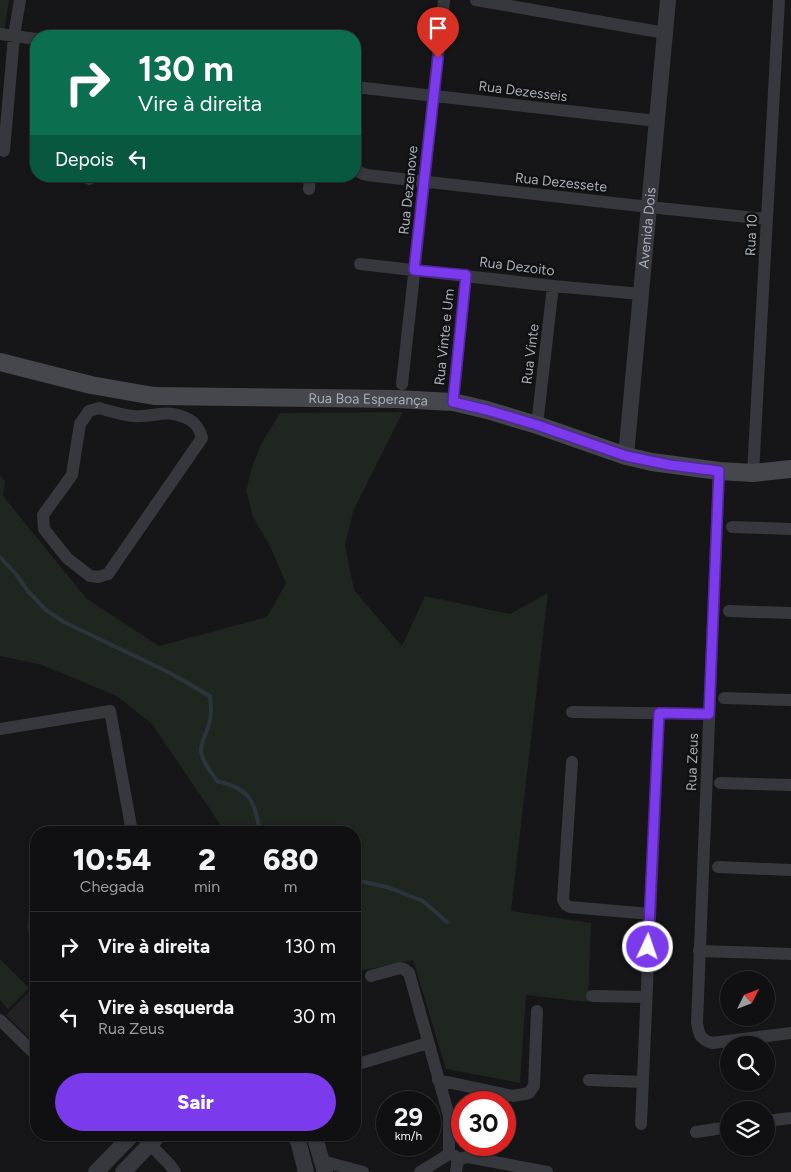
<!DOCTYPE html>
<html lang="pt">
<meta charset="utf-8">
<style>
body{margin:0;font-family:Figtree,sans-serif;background:#19191b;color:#f1f3f6;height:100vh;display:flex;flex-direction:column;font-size:19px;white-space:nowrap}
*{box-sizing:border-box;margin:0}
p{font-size:16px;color:#9c9d9f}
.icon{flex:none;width:28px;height:28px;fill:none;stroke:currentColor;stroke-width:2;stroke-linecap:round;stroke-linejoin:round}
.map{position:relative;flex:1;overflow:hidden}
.drawer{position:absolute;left:30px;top:826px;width:331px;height:315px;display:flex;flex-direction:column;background:#101012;border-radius:20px;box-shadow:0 1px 4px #0004,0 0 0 1px #303032}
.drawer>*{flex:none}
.top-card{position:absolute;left:30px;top:30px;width:331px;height:152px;border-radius:20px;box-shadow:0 1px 4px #0004,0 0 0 1px #303032;background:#0b6e4f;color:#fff;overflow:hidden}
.needle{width:32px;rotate:48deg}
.controls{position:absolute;left:720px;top:971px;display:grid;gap:10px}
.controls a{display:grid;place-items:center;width:55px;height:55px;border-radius:50%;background:#101012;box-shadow:0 1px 4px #0004,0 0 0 1px #303032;font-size:25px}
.speed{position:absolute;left:376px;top:1091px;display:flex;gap:10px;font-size:25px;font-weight:700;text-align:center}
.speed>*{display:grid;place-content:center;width:65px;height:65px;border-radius:50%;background:#101012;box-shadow:0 1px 4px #0004,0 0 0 1px #303032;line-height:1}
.speed small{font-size:12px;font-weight:400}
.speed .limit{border:8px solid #d22;background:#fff;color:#111}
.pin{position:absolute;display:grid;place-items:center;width:42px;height:42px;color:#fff;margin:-51px -21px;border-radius:50% 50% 50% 0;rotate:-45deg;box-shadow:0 0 5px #0007}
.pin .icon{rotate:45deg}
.me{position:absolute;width:55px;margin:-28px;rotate:3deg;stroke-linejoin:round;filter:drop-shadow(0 0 4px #0008)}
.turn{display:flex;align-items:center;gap:18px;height:105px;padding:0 25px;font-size:22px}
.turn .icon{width:65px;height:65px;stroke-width:2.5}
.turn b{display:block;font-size:35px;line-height:42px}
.then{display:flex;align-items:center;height:48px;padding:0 25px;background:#0003;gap:10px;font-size:19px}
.eta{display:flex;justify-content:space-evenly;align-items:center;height:85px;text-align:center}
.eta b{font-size:30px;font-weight:800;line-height:35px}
.cta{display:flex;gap:10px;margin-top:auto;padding:10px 25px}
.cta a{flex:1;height:58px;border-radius:30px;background:#7c3aed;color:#fff;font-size:20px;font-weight:800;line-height:58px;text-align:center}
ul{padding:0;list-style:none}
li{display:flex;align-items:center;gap:15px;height:70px;padding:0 25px;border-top:1px solid #303032}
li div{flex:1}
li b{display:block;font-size:19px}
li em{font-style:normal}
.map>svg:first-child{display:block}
.built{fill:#222225}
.green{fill:#1e261f}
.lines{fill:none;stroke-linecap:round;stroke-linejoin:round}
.stream{stroke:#2c353c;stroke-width:4}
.minor{stroke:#37383d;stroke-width:12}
.tertiary{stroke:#37383d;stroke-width:16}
.secondary{stroke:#45474d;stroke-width:18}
.route-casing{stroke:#51269a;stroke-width:12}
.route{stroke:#7c3aed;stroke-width:9}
.labels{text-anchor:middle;stroke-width:5;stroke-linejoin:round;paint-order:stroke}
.street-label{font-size:14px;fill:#a8adb8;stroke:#111113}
</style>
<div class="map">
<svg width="791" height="1172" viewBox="0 0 791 1172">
<rect width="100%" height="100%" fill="#161618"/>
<path class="built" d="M36 985V1045L6 1015Z"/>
<path class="green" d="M0 0H9L4 31 0 30Z
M403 412 354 509 345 545 354 590 402 646 425 596 510 614 548 593 511 911 591 923 588 1002 526 995 520 1083 446 1069 413 960 355 972V832H218L220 824 152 724 117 696 42 665 0 656V476L5 481 3 496 86 598 159 646 267 617 286 583 269 544 253 517 246 491 252 467 261 444 280 413Z
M36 912V956L27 927 29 914Z
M0 959 29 988 8 1009 0 1000Z"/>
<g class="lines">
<path class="stream" d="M0 557 16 574 27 590 46 610 64 622 168 672 210 696C211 707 212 717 208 727 206 735 201 741 201 750 201 760 211 772 217 781 230 784 248 791 253 805 257 813 258 824 260 832
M355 880 387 887 423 901 447 922"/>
<path class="minor" d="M476 0 665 33
M0 34 36 39
M355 87 657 121
M4 151 14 36 20 0
M356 167C357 173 362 173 367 175L649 207 767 219
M89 179V176
M309 189 310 176
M360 264 553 286 641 294
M402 384 444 0
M453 402 466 275
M99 408C110 411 122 415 133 416 156 418 167 407 190 420 197 424 200 430 202 438L108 574 98 577 90 576 67 558 44 529 43 515 72 475 80 424 89 411Z
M537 425 553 286
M719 471 697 1023C699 1035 700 1039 712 1043L791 1033
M753 473 779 0
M732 527 791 529
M729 611 791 613
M724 698 791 700
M572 712 709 714
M0 729 110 711 132 832
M572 762 563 900 566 905 570 907 650 914
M720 783 791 785
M718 867 791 870
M699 951 791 954
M371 976 400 968 404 969 409 973 449 1116V1154
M592 996 646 997
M0 1020 36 1055
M358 1064 428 1043
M438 1080 513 1096 529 1093 534 1086 537 1011
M589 1080 643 1082
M766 1121 791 1118
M641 1124 659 713
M696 1132 729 1127
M141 1135 170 1165 175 1172
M322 1161 363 1172
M458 1162 462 1158 468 1157 547 1172
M420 1172 449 1154C460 1155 457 1164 456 1172"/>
<g class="tertiary">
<path id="s1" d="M626 456 668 0"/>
<path d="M295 1135 299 1144 306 1172"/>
<path d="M314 1135 325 1172"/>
<path d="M96 1172 132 1135"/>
<path d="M123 1172 159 1135"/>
</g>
<path class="secondary" id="s2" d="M0 362 91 385 154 396 397 399 453 402 487 410 537 425 626 456 652 462 719 471 753 473 791 469"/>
</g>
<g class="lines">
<g class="route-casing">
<path id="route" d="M438 58 414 270 466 275 453 402 487 410 537 425 626 456 670 465 719 471 709 714 659 713 648 947"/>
</g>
<use href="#route" class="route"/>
</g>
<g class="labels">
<g class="street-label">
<text transform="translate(523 91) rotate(7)" y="5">Rua Dezesseis</text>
<text transform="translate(561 182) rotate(6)" y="5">Rua Dezessete</text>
<text transform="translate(408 190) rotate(-84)" y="5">Rua Dezenove</text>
<text dy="5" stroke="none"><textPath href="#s1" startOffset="229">Avenida Dois</textPath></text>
<text transform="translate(751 235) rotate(-87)" y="5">Rua 10</text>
<text transform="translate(517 266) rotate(7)" y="5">Rua Dezoito</text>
<text transform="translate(444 337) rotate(-84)" y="5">Rua Vinte e Um</text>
<text transform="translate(530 354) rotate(-83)" y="5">Rua Vinte</text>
<text dy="5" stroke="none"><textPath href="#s2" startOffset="372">Rua Boa Esperança</textPath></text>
<text transform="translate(692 762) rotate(-88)" y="5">Rua Zeus</text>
</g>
</g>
</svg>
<div class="controls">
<a><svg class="needle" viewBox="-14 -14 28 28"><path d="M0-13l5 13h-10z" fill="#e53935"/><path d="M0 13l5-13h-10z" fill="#9c9d9f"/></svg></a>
<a><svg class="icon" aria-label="search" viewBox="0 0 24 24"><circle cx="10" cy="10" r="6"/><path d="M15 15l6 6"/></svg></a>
<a><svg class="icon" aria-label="layers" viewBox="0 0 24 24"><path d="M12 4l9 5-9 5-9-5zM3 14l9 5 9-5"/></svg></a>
</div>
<div class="speed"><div>29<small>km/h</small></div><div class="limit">30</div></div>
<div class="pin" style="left:438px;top:58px;background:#d93025"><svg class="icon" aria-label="arrive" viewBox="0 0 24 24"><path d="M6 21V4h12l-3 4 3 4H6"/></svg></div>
<svg class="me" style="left:648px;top:947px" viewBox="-20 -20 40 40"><circle r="17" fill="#7c3aed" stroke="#fff" stroke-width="3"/><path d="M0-11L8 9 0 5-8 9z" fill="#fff"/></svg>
<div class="top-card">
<div class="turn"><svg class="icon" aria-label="right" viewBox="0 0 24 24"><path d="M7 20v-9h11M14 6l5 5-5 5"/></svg><div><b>130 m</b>Vire à direita</div></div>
<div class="then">Depois<svg class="icon" aria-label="left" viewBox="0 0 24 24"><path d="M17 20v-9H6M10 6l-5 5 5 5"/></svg></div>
</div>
<section class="drawer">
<div class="eta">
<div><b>10:54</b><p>Chegada</p></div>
<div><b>2</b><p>min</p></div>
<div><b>680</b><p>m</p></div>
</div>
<ul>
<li><svg class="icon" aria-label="right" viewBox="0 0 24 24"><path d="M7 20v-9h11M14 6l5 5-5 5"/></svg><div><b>Vire à direita</b></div><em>130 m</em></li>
<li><svg class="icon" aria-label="left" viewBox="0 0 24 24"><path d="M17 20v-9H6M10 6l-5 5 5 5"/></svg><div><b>Vire à esquerda</b><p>Rua Zeus</p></div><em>30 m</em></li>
</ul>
<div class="cta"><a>Sair</a></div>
</section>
</div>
